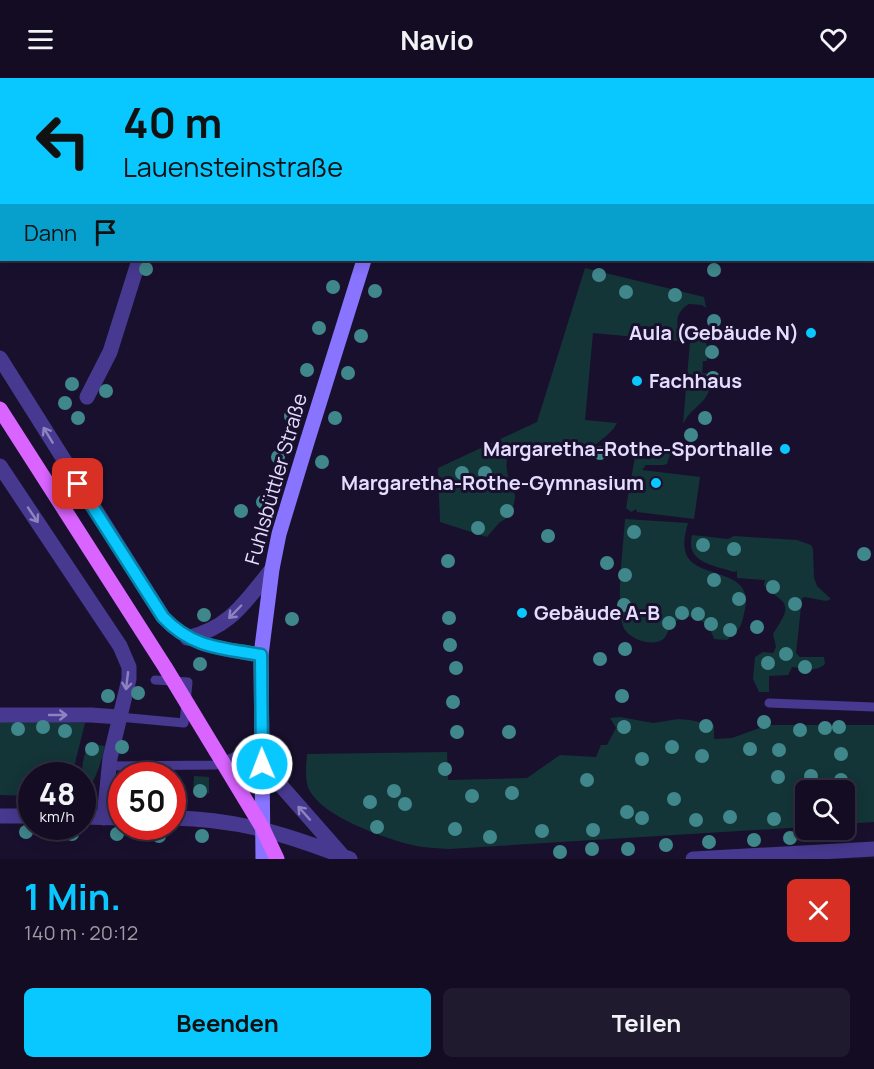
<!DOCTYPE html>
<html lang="de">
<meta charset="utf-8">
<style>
body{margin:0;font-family:Manrope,sans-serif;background:#201a2f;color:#f1f3f6;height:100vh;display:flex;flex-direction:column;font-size:22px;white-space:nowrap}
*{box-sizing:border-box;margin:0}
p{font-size:20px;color:#9d9ba5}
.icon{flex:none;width:33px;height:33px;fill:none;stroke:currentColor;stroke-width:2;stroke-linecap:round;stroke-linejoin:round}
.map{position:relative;height:781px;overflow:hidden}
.sheet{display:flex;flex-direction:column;background:#130c22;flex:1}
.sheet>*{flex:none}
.guide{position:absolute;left:0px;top:0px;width:874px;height:183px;box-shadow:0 3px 15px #0003,0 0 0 2px #322c40;background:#09c7ff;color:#111;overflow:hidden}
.buttons{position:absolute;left:795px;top:702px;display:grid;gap:12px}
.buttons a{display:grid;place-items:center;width:60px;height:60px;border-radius:9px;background:#130c22;box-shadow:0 3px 15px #0003,0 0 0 2px #322c40;font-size:30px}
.speed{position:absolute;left:18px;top:684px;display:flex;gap:12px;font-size:30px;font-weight:700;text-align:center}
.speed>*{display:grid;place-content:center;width:78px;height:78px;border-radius:50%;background:#130c22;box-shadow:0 3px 15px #0003,0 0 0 2px #322c40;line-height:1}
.speed small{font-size:15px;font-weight:400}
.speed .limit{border:9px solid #d22;background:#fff;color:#111}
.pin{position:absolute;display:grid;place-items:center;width:51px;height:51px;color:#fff;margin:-26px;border-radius:12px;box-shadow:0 3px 9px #0006}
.me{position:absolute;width:66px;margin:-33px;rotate:359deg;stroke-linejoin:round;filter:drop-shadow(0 0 4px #0008)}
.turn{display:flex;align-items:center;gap:21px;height:126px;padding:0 24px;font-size:27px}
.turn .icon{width:78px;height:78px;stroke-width:2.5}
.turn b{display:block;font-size:42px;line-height:51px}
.then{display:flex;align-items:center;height:57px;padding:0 24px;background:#0003;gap:12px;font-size:22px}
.round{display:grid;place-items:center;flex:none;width:63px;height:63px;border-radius:9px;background:#201a2f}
.headline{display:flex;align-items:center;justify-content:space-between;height:102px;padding:0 24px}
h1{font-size:36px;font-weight:700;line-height:45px;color:#09c7ff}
.button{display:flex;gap:12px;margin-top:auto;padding:12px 24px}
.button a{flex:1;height:69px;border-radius:9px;background:#09c7ff;color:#111;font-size:24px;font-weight:700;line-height:69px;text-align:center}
.button a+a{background:#201a2f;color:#f1f3f6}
header{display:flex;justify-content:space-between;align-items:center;height:78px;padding:0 24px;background:#130c22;font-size:27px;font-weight:700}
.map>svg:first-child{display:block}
.green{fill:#133538}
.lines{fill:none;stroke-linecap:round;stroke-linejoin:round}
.service{stroke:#47398f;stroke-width:9}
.minor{stroke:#47398f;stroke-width:15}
.tertiary{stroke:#47398f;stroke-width:15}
.secondary{stroke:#8974ff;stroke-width:15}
.primary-bridge{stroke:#d964ff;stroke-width:15}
.tree{fill:#40878b}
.oneway{stroke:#8e83c1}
.route-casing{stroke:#0681a6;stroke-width:15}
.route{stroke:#09c7ff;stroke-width:10}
.poi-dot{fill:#09c7ff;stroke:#19102e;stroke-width:2}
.labels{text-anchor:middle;stroke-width:6;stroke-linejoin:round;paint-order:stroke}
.poi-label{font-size:20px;font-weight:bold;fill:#e5ddff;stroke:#19102e;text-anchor:end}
.street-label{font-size:20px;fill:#e5ddff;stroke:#19102e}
</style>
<header><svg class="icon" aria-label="menu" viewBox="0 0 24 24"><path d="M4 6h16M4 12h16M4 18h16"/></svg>Navio<svg class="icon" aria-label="heart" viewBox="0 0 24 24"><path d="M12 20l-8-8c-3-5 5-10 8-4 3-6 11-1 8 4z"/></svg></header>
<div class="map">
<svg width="874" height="781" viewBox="0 0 874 781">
<rect width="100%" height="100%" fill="#19102e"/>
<path class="green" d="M585 190 704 219 706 230 702 227 689 226C666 239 680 269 704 259L707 268V283H703L702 295 709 296C715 325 693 325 683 346L690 264 593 255 585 342 617 345C609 360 594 364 586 377L523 372 524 366C504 372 504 386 510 405 511 409 515 414 515 418 515 424 512 432 511 437L499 445 487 459 440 444 438 390 537 344Z
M665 369 670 376 667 386 663 387H646L642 392 700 399 694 441 637 434 636 431 631 434 626 430 636 373 642 369Z
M625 441 688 445C685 456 681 470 689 481 703 500 754 492 745 531 741 550 741 550 727 562L714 561C709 542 687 530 672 547 668 551 667 559 662 562 651 568 632 562 625 552 614 537 624 462 625 441Z
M692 457 728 461 734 458 797 462 811 467 813 471 814 500 817 508 831 521 826 523 805 519 802 520 796 575 800 579H824L825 586C815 595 804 590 792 589L788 597 769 598V614H759L753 601 755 579 763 574 773 575 776 569 773 556C779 545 793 531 780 521 774 516 768 513 764 507L765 502 737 500V493L734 494C714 487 685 485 692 457Z
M620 639 653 645 678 641 690 642 714 647V661L732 660 768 647H874V744L845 746 844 712H806L805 749 449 771C437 770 424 770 412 767 384 760 319 738 308 709 305 700 306 686 307 676L447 674 448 702 527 700 560 677 596 679 601 667H607L616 650 610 640Z
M0 642 85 645 72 697 32 698 31 718 0 717Z
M91 666 105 668C101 684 97 698 88 712L83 711C82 697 80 678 91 666Z
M194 698 209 699V715H193Z"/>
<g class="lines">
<path class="service" d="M769 625 874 629
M119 639 184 645 188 604 155 602
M109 688 215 687 262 667"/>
<path class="minor" d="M7 2 8 0
M196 2 197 0
M0 22 2 18
M0 280 163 539C192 570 221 570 261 577
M87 319 110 274 139 182
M0 388 120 568 129 589V601L110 680 104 740
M187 560C231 549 244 525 272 491
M0 637H91L119 639"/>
<path class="tertiary" d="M262 686 341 776
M0 738H32
M82 739 122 740
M172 740C239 741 289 757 350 781
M693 781 874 771"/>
<path class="secondary" d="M421 2 422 0
M263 781 261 577 272 491 279 456 307 364 364 182"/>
<path class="primary-bridge" d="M0 331 165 589 262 749 277 781"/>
</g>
<g class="tree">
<circle cx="146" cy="191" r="7"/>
<circle cx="714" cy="192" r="7"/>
<circle cx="599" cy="197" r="7"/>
<circle cx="333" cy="209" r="7"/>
<circle cx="375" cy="213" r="7"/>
<circle cx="626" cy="214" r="7"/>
<circle cx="675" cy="217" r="7"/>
<circle cx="714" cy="243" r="7"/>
<circle cx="319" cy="250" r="7"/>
<circle cx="361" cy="258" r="7"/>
<circle cx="712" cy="274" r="7"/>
<circle cx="307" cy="292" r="7"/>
<circle cx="348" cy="295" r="7"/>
<circle cx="713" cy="300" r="7"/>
<circle cx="72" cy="306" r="7"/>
<circle cx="106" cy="313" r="7"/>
<circle cx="65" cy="325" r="7"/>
<circle cx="291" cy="338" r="7"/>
<circle cx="78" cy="340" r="7"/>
<circle cx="335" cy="340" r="7"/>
<circle cx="705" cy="340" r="7"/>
<circle cx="691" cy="357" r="7"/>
<circle cx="600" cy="375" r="7"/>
<circle cx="278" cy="379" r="7"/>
<circle cx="322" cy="384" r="7"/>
<circle cx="462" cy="395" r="7"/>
<circle cx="485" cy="395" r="7"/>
<circle cx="263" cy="424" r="7"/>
<circle cx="241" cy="433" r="7"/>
<circle cx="507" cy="433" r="7"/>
<circle cx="478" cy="450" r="7"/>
<circle cx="634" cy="454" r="7"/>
<circle cx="548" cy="458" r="7"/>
<circle cx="703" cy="467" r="7"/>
<circle cx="734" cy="471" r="7"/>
<circle cx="864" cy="476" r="7"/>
<circle cx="448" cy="483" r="7"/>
<circle cx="607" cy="485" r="7"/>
<circle cx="625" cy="497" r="7"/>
<circle cx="714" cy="502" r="7"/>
<circle cx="773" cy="509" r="7"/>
<circle cx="739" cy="521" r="7"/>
<circle cx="795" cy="526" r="7"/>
<circle cx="624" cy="527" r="7"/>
<circle cx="682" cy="535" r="7"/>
<circle cx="698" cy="536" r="7"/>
<circle cx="204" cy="537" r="7"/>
<circle cx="449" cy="540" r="7"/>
<circle cx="292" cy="541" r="7"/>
<circle cx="669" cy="545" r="7"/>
<circle cx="711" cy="546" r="7"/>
<circle cx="757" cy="549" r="7"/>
<circle cx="730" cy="552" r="7"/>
<circle cx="450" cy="567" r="7"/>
<circle cx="625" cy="571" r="7"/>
<circle cx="786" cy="576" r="7"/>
<circle cx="600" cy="581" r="7"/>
<circle cx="768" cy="585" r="7"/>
<circle cx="200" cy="586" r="7"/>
<circle cx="805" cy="589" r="7"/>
<circle cx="456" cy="590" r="7"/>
<circle cx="138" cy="615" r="7"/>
<circle cx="108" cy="618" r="7"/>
<circle cx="622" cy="618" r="7"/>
<circle cx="453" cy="624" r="7"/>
<circle cx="764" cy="644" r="7"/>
<circle cx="706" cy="648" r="7"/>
<circle cx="43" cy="649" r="7"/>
<circle cx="624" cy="649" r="7"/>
<circle cx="839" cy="649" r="7"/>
<circle cx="825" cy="650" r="7"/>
<circle cx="18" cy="651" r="7"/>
<circle cx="800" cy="652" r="7"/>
<circle cx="65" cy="653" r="7"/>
<circle cx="457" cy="654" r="7"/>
<circle cx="509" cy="654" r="7"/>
<circle cx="122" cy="669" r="7"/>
<circle cx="672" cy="669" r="7"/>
<circle cx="92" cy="671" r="7"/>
<circle cx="750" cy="671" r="7"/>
<circle cx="779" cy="672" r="7"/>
<circle cx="841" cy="676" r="7"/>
<circle cx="702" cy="678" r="7"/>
<circle cx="642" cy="681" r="7"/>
<circle cx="445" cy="691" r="7"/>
<circle cx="811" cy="698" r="7"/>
<circle cx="778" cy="699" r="7"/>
<circle cx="587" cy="702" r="7"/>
<circle cx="841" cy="702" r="7"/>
<circle cx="200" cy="713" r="7"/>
<circle cx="394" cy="713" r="7"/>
<circle cx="512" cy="715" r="7"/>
<circle cx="472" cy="718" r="7"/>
<circle cx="674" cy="721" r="7"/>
<circle cx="370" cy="724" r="7"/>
<circle cx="405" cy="726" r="7"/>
<circle cx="627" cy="734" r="7"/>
<circle cx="730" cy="739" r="7"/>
<circle cx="642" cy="740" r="7"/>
<circle cx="774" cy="741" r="7"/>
<circle cx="696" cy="742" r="7"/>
<circle cx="377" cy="749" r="7"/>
<circle cx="455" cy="751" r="7"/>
<circle cx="593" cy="752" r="7"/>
<circle cx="542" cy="753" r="7"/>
<circle cx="26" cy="754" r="7"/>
<circle cx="72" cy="756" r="7"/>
<circle cx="117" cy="756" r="7"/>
<circle cx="159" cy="758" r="7"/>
<circle cx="202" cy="758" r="7"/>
<circle cx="490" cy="759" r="7"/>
<circle cx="790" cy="760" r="7"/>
<circle cx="754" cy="762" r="7"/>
<circle cx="709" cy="764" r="7"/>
<circle cx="666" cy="767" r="7"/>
<circle cx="592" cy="771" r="7"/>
<circle cx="628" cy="771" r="7"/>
<circle cx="560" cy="774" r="7"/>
</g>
<defs><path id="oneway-shaft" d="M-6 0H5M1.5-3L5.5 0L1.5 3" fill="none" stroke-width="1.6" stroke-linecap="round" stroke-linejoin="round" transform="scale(1.5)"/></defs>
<g class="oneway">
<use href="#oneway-shaft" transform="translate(48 357) rotate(-121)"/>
<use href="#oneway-shaft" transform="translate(33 437) rotate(56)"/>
<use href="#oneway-shaft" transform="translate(235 534) rotate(134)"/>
<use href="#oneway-shaft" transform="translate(127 603) rotate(97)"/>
<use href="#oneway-shaft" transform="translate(58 637)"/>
<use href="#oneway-shaft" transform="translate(304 735) rotate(-132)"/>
</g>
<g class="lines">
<g class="route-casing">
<path id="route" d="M78 406 163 539C192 570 221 570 261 577L262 686"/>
</g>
<use href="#route" class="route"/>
</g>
<g class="poi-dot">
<circle cx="811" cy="255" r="6"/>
<circle cx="637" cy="303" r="6"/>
<circle cx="785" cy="371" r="6"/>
<circle cx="656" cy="405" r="6"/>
<circle cx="522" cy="535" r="6"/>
</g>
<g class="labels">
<g class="poi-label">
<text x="799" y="262">Aula (Gebäude N)</text>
<text x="649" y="310" text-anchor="start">Fachhaus</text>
<text x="773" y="378">Margaretha-Rothe-Sporthalle</text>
<text x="644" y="412">Margaretha-Rothe-Gymnasium</text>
<text x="534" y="542" text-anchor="start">Gebäude A-B</text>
</g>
<g class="street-label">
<text transform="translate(276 401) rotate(-74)" y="7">Fuhlsbüttler Straße</text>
</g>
</g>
</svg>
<div class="buttons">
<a><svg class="icon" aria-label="search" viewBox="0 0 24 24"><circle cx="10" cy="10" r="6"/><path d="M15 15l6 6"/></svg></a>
</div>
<div class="speed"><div>48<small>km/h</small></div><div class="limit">50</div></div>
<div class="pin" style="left:78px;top:406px;background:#d93025"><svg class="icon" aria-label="arrive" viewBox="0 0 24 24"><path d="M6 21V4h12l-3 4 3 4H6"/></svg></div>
<svg class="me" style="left:262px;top:686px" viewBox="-20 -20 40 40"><circle r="17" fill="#09c7ff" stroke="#fff" stroke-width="3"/><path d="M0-11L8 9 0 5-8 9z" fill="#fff"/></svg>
<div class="guide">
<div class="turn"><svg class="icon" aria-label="left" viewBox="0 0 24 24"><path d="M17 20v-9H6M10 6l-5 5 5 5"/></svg><div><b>40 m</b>Lauensteinstraße</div></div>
<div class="then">Dann<svg class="icon" aria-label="arrive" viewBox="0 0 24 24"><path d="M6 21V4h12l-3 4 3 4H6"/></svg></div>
</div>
</div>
<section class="sheet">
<div class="headline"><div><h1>1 Min.</h1><p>140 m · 20:12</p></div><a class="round" style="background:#d93025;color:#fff"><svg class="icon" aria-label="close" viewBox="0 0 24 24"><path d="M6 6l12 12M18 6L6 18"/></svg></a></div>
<div class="button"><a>Beenden</a><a>Teilen</a></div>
</section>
